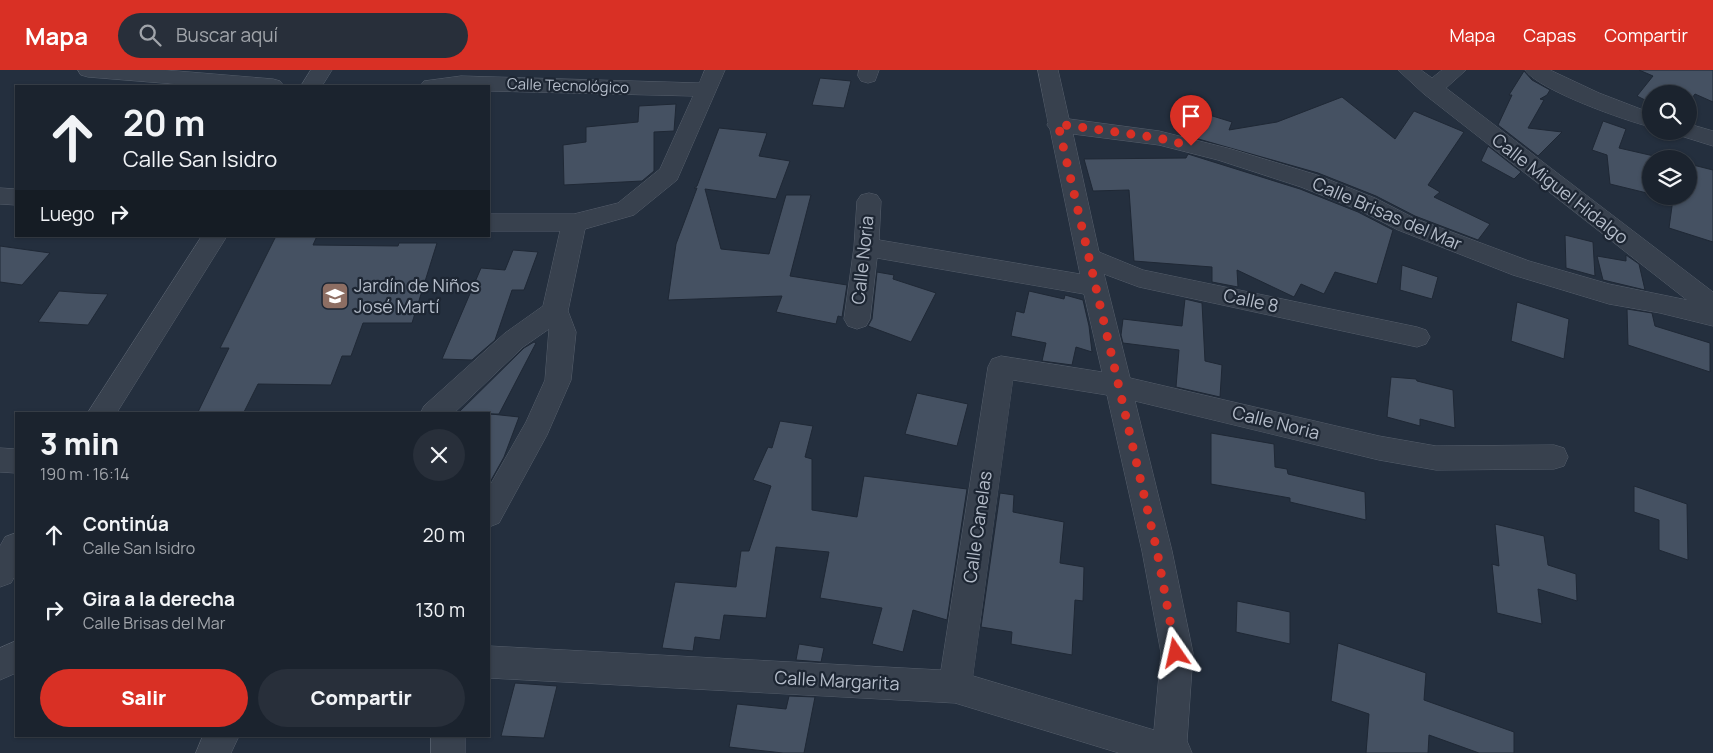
<!DOCTYPE html>
<html lang="es">
<meta charset="utf-8">
<style>
body{margin:0;font-family:Manrope,sans-serif;background:#282f3a;color:#f1f3f6;height:100vh;display:flex;flex-direction:column;font-size:19px;white-space:nowrap}
*{box-sizing:border-box;margin:0}
p{font-size:16px;color:#a0a4aa}
.icon{flex:none;width:28px;height:28px;fill:none;stroke:currentColor;stroke-width:2;stroke-linecap:round;stroke-linejoin:round}
.map{position:relative;flex:1;overflow:hidden}
.panel{position:absolute;left:15px;top:342px;width:475px;height:325px;display:flex;flex-direction:column;background:#1b232e;border-radius:0px;box-shadow:0 1px 4px #0004,0 0 0 1px #39404a}
.panel>*{flex:none}
.top-card{position:absolute;left:15px;top:15px;width:475px;height:152px;border-radius:0px;box-shadow:0 1px 4px #0004,0 0 0 1px #39404a;background:#1b232e;color:#f1f3f6;overflow:hidden}
.tools{position:absolute;left:1642px;top:15px;display:grid;gap:10px}
.tools a{display:grid;place-items:center;width:55px;height:55px;border-radius:50%;background:#1b232e;box-shadow:0 1px 4px #0004,0 0 0 1px #39404a;font-size:25px}
.pin{position:absolute;display:grid;place-items:center;width:42px;height:42px;color:#fff;margin:-51px -21px;border-radius:50% 50% 50% 0;rotate:-45deg;box-shadow:0 0 5px #0007}
.pin .icon{rotate:45deg}
.me{position:absolute;width:55px;margin:-28px;rotate:349deg;stroke-linejoin:round;filter:drop-shadow(0 0 4px #0008)}
.turn{display:flex;align-items:center;gap:18px;height:105px;padding:0 25px;font-size:22px}
.turn .icon{width:65px;height:65px;stroke-width:2.5}
.turn b{display:block;font-size:35px;line-height:42px}
.then{display:flex;align-items:center;height:48px;padding:0 25px;background:#0003;gap:10px;font-size:19px}
.round{display:grid;place-items:center;flex:none;width:52px;height:52px;border-radius:26px;background:#282f3a}
.summary{display:flex;align-items:center;justify-content:space-between;height:85px;padding:0 25px}
h1{font-size:30px;font-weight:800;line-height:38px}
.cta{display:flex;gap:10px;margin-top:auto;padding:10px 25px}
.cta a{flex:1;height:58px;border-radius:30px;background:#d93025;color:#fff;font-size:20px;font-weight:800;line-height:58px;text-align:center}
.cta a+a{background:#282f3a;color:#f1f3f6}
ul{padding:0;list-style:none}
li{display:flex;align-items:center;gap:15px;height:75px;padding:0 25px}
li div{flex:1}
li b{display:block;font-size:19px}
li em{font-style:normal}
header{display:flex;align-items:center;gap:30px;box-sizing:border-box;height:70px;padding:0 25px;background:#d93025;color:#fff}
header strong{font-size:24px}
nav{display:flex;gap:28px;margin-inline-start:auto;font-size:18px}
.search{width:350px;height:45px;background:#282f3a;display:flex;align-items:center;gap:12px;box-sizing:border-box;padding:0 18px;border-radius:28px;color:#a0a4aa;font-size:19px}
.map>svg:first-child{display:block}
.building{fill:#455162;stroke:#1f2835}
.lines{fill:none;stroke-linecap:round;stroke-linejoin:round}
.minor-casing{stroke:#565f6c;stroke-width:1}
.minor{fill:#38414e;fill-rule:evenodd}
.route{stroke:#d93025;stroke-width:9;stroke-dasharray:0 16.2}
.labels{text-anchor:middle;stroke-width:4.5;stroke-linejoin:round;paint-order:stroke}
.far-street-label{font-size:15px;fill:#b4bcc9;stroke:#1d2633}
.street-label{font-size:18px;fill:#b4bcc9;stroke:#1d2633}
.poi-label{font-size:18px;fill:#b4bcc9;stroke:#1d2633;text-anchor:start}
</style>
<header>
<strong>Mapa</strong>
<div class="search"><svg class="icon" aria-label="search" viewBox="0 0 24 24"><circle cx="10" cy="10" r="6"/><path d="M15 15l6 6"/></svg>Buscar aquí</div>
<nav><a>Mapa</a><a>Capas</a><a>Compartir</a></nav>
</header>
<div class="map">
<svg width="1713" height="683" viewBox="0 0 1713 683">
<rect width="100%" height="100%" fill="#242f3e"/>
<path class="building" d="M1639 0H1713V32L1695 24 1689 32V24H1651V33L1637 26 1653 6Z
M1524 1 1532 10 1550 20 1547 25 1540 29 1544 30 1528 58 1562 62 1538 86 1498 55 1512 25H1509Z
M820 8 851 11 844 38 812 35Z
M1342 27 1395 69 1414 41 1464 62 1428 115 1440 122 1434 127 1490 154 1478 170 1415 146 1376 126 1318 103 1195 68 1206 44 1232 52 1229 60 1277 52Z
M676 34 674 61 654 62V101L642 111 564 115 563 75 586 72V57L638 52 639 36Z
M1603 51 1626 59 1619 78 1667 89H1651V124L1610 114 1607 85 1592 80Z
M719 58 767 63 759 86 790 91 776 129 705 119 721 179 769 184 786 125H811L790 206 847 215 842 247 838 246 836 254 776 242 782 226 668 230 676 174 697 118H694L697 116Z
M1488 76 1521 102 1514 109 1481 91Z
M1188 84 1300 119 1358 142 1393 160 1377 214 1335 202 1324 224 1301 214 1294 227 1237 200 1238 217 1212 212V197L1134 191 1129 120 1093 121 1084 89 1186 88Z
M1689 94 1713 100V172L1669 158 1673 129 1661 126H1689Z
M1565 165 1593 172 1595 206 1566 198Z
M276 166H317L313 175 398 176 399 173H437L412 253H363L351 286H342L331 315 258 314 243 344H197L229 278H220Z
M0 176 50 183 22 215 0 212Z
M513 180 538 182 524 220H512L495 270 472 290 442 289 481 198 505 200Z
M1626 185 1639 194 1645 220 1603 210 1597 186 1626 191Z
M1402 195 1438 207 1432 229 1400 220Z
M877 202 894 205 893 209 936 223 911 272 868 256 872 249Z
M59 221 85 223 108 224 88 255 38 252Z
M1029 221 1064 229 1065 225 1083 230 1089 256 1092 282 1076 277 1072 295 1042 291 1046 273 1011 266 1016 241 1024 243Z
M1185 229 1202 233 1205 291 1222 295 1220 327 1176 317 1179 280 1123 273 1121 265 1123 249 1182 256Z
M1517 232 1569 249 1564 289 1511 271Z
M1627 239 1652 243 1655 256 1710 273V302L1628 275Z
M534 272 536 273 499 344H491L519 347 504 387 489 414V344H457L524 278Z
M1391 307 1416 309 1417 311 1453 320 1455 358 1420 349V356L1387 347Z
M917 323 968 334 957 376 905 364Z
M780 351 813 356 805 387 812 389V440L857 447 864 406 967 419 947 550 913 540 903 582 872 574 882 538 820 528 829 482 776 477 766 548 724 545 720 570 695 567 693 581 662 578 675 512 736 517 741 481H749L771 416 753 410 768 377 772 378Z
M1211 363 1274 374 1275 397 1287 399 1288 404 1365 422 1366 450 1290 432V428L1211 414Z
M1634 416 1687 434 1688 490 1659 480V450L1634 442Z
M1000 423 1014 425 1013 442 1064 452 1060 493 1084 497 1083 531 1075 530 1072 585 1011 574 1012 562 981 557Z
M1495 454 1544 466 1548 495 1576 504 1577 531 1538 519 1542 554 1497 543 1492 494 1499 496Z
M1237 531 1290 542V574L1236 562Z
M1338 573 1426 603 1424 630 1514 662V683H1479L1429 665 1428 683H1366L1369 644 1331 631Z
M799 574 824 578 821 592 796 590Z
M515 613 557 616 544 668 501 666Z
M789 626 815 627 804 683H783L729 677 737 634 786 639Z"/>
<g class="lines">
<g class="minor-casing">
<path id="minor" d="M78 0H165L273 9 280 11 284 16H199L88 7 81 5Z
M311 0H332L322 16H301Z
M705 0H725L677 110 634 145 585 159 568 241 576 262 571 310 547 365 499 453 489 457V417L526 352 545 310 549 259 523 277 453 344H420L424 336 505 263 543 236 560 161H489V144H574L618 133 660 99 693 26 489 21V16H420L424 11 461 6 699 13Z
M859 0H879L875 11 868 13 861 11 858 6Z
M1038 0H1058L1069 49 1159 61 1231 79 1317 105 1375 128 1414 148 1529 191 1609 214 1687 230 1424 24 1398 0H1421L1432 8 1442 0H1466L1446 18 1713 222V256L1660 243 1609 234 1513 205 1398 160 1359 140 1301 117 1218 90 1159 75 1073 64 1099 182 1143 200 1417 257 1426 260 1430 267 1426 274 1417 277 1139 217 1104 204 1130 308 1379 366 1436 376 1554 375 1564 378 1568 387 1564 396 1554 399 1436 400 1379 390 1135 331 1172 481 1193 583 1187 671 1192 683H1119L955 633 489 608V576L941 600 988 297 992 289 1001 286 1102 302 1084 224 877 188 870 249 866 256 857 259 848 256 844 249 854 177 857 131 861 125 869 123 877 125 881 131 879 170 1080 204 1050 59 1047 55 1048 53ZM1013 310 1107 325 1142 481 1161 583 1154 660 973 606Z
M1525 0H1550L1599 23 1651 43V57C1626 51 1538 20 1525 0Z
M1689 54 1713 61V76L1681 66 1678 61H1689Z
M0 118 16 119V135L0 134Z
M202 166H227L116 344H87Z
M0 378 16 379V403L0 402Z
M16 463V504L11 513 0 517V476L5 467Z
M16 571V603L0 610V578Z
M203 666H239L231 683H196Z
M431 666H465V683H431Z"/>
</g>
<use href="#minor" class="minor"/>
</g>
<g class="lines">
<path class="route" d="M1176 583 1157 481 1058 54 1159 68 1191 76"/>
</g>
<defs>
<g id="school-square" transform="scale(1.4375)"><rect x="-9" y="-9" width="18" height="18" rx="4" fill="#8d6e63" stroke="#1d2633"/><path d="M0-5L7-2L0 1L-7-2ZM-4 1L0 2.5L4 1V4Q0 6-4 4Z" fill="#fff"/></g>
</defs>
<g fill-rule="evenodd">
<use href="#school-square" x="335" y="226"/>
</g>
<g class="labels">
<g class="far-street-label">
<text transform="translate(568 16) rotate(2)" y="5">Calle Tecnológico</text>
</g>
<g class="street-label">
<text transform="translate(1560 119) rotate(38)" y="6">Calle Miguel Hidalgo</text>
<text transform="translate(1387 144) rotate(23)" y="6">Calle Brisas del Mar</text>
<text transform="translate(863 190) rotate(-84)" y="6">Calle Noria</text>
<text transform="translate(1251 231) rotate(12)" y="6">Calle 8</text>
<text transform="translate(1276 353) rotate(14)" y="6">Calle Noria</text>
<text transform="translate(978 457) rotate(-82)" y="6">Calle Canelas</text>
<text transform="translate(837 611) rotate(3)" y="6">Calle Margarita</text>
</g>
<g class="poi-label">
<text x="354" y="222">Jardín de Niños<tspan x="354" dy="21">José Martí</tspan></text>
</g>
</g>
</svg>
<div class="tools">
<a><svg class="icon" aria-label="search" viewBox="0 0 24 24"><circle cx="10" cy="10" r="6"/><path d="M15 15l6 6"/></svg></a>
<a><svg class="icon" aria-label="layers" viewBox="0 0 24 24"><path d="M12 4l9 5-9 5-9-5zM3 14l9 5 9-5"/></svg></a>
</div>
<div class="pin" style="left:1191px;top:76px;background:#d93025"><svg class="icon" aria-label="arrive" viewBox="0 0 24 24"><path d="M6 21V4h12l-3 4 3 4H6"/></svg></div>
<svg class="me" style="left:1176px;top:583px" viewBox="-20 -20 40 40"><path d="M0-17L14 15 0 8-14 15z" fill="#d93025" stroke="#fff" stroke-width="4"/></svg>
<div class="top-card">
<div class="turn"><svg class="icon" aria-label="ahead" viewBox="0 0 24 24"><path d="M12 20V5M6 11l6-6 6 6"/></svg><div><b>20 m</b>Calle San Isidro</div></div>
<div class="then">Luego<svg class="icon" aria-label="right" viewBox="0 0 24 24"><path d="M7 20v-9h11M14 6l5 5-5 5"/></svg></div>
</div>
<section class="panel">
<div class="summary"><div><h1>3 min</h1><p>190 m · 16:14</p></div><a class="round"><svg class="icon" aria-label="close" viewBox="0 0 24 24"><path d="M6 6l12 12M18 6L6 18"/></svg></a></div>
<ul>
<li><svg class="icon" aria-label="ahead" viewBox="0 0 24 24"><path d="M12 20V5M6 11l6-6 6 6"/></svg><div><b>Continúa</b><p>Calle San Isidro</p></div><em>20 m</em></li>
<li><svg class="icon" aria-label="right" viewBox="0 0 24 24"><path d="M7 20v-9h11M14 6l5 5-5 5"/></svg><div><b>Gira a la derecha</b><p>Calle Brisas del Mar</p></div><em>130 m</em></li>
</ul>
<div class="cta"><a>Salir</a><a>Compartir</a></div>
</section>
</div>
